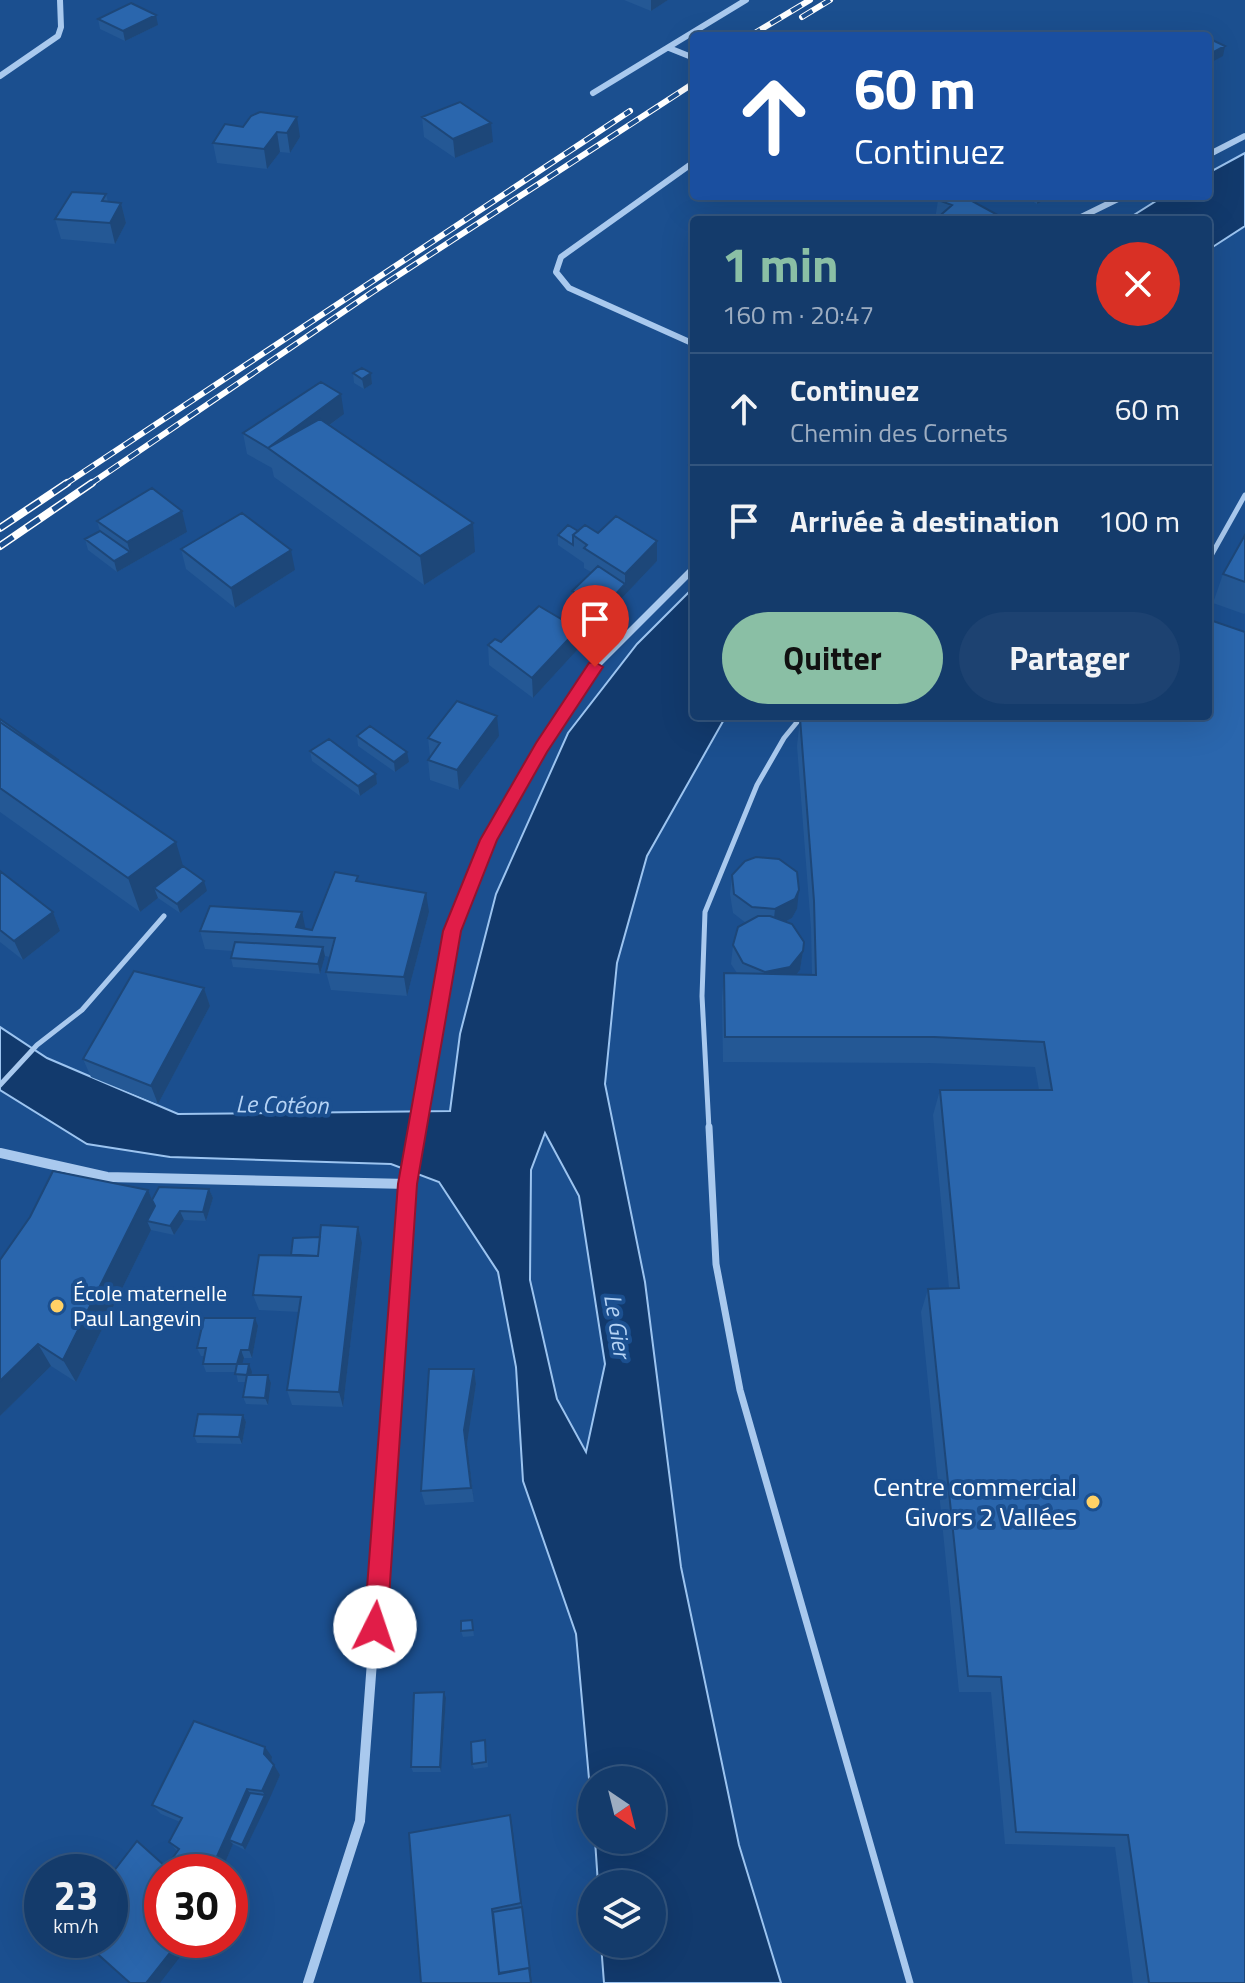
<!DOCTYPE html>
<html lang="fr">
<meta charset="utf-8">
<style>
body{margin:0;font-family:"Titillium Web",sans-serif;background:#1d4271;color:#f1f3f6;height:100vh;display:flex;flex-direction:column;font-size:30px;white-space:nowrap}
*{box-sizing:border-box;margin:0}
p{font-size:26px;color:#9dadc1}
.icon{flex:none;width:44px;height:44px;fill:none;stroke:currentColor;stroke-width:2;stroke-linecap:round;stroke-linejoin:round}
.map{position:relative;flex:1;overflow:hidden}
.details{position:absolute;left:690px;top:216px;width:522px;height:504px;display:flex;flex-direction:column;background:#143b6b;border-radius:8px;box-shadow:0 8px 32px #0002,0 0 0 2px #33557e}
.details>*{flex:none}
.guide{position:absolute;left:690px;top:32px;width:522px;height:168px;border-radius:8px;box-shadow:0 8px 32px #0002,0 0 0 2px #33557e;background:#1a4fa0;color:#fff;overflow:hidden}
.needle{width:52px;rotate:145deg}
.fabs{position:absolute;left:578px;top:1766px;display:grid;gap:16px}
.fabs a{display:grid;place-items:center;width:88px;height:88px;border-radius:50%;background:#143b6b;box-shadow:0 8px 32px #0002,0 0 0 2px #33557e;font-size:40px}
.speed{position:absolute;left:24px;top:1854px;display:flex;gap:16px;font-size:40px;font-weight:700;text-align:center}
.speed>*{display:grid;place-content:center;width:104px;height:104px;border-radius:50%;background:#143b6b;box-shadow:0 8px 32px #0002,0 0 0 2px #33557e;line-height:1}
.speed small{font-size:20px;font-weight:400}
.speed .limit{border:12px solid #d22;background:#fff;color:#111}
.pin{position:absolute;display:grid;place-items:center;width:68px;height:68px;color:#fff;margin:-82px -34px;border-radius:50% 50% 50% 0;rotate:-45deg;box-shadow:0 0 8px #0007}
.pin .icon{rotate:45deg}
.me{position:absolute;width:88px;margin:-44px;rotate:4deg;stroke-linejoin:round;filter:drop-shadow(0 0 6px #0008)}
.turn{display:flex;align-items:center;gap:28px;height:168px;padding:0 32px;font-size:36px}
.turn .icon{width:104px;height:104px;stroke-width:2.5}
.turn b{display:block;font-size:56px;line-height:68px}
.round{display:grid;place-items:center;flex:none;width:84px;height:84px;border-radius:42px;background:#1d4271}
.summary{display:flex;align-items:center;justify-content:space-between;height:136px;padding:0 32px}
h1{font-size:48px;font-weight:700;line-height:60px;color:#8abfa5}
.cta{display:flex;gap:16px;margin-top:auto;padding:16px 32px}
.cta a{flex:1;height:92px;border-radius:48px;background:#8abfa5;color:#111;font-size:32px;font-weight:700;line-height:92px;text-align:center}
.cta a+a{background:#1d4271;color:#f1f3f6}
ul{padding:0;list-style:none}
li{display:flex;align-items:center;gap:24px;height:112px;padding:0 32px;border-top:2px solid #33557e}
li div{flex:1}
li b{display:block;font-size:30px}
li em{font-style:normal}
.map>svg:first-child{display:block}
.water{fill:#123a6d;stroke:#9cc4f0;stroke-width:2;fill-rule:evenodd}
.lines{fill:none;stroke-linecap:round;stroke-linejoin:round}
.service-far1{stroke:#a9c9ee;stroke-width:5}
.service{stroke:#a9c9ee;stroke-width:7}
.minor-far2{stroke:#a9c9ee;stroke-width:6}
.minor-far1{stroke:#a9c9ee;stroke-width:7}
.minor{stroke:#a9c9ee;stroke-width:10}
.rail-far1-casing{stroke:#fff;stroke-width:6}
.rail-casing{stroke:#fff;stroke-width:8}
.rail-far1{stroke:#1b4f8f;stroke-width:4;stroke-dasharray:12;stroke-linecap:butt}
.rail{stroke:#1b4f8f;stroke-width:5;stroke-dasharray:16;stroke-linecap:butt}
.wall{fill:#245895}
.shaded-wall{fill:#1d4779}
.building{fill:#2a66ad;stroke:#1d4779;stroke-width:2}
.route{fill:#e11d48;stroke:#92132f;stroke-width:2}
.poi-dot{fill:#ffd166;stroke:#1b4f8f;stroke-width:3}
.labels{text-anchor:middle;stroke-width:8;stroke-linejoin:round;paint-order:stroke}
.poi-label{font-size:22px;fill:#fff;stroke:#1b4f8f;text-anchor:start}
.water-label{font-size:24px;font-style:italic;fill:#b5d3f5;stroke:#1b4f8f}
.near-poi-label{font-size:26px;fill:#fff;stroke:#1b4f8f;text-anchor:end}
</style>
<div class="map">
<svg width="1245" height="1983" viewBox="0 0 1245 1983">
<rect width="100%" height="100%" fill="#1b4f8f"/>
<path class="water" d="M1245 153V226L1208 250V220H1126L1164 196H1208V173Z
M694 587V716H726L647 856 617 963 605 1084 645 1282 681 1567 739 1845 781 1983H604L601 1944H652V1884H598L595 1840H652V1780H592V1812L576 1634 523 1481 516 1367 498 1272 439 1182 391 1164 170 1157 87 1144 0 1090V1027L47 1058 178 1114 450 1111 460 1034 496 894 568 733 637 644ZM545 1133 579 1196 605 1364 586 1452 557 1399 530 1280 531 1170Z"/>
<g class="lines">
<path class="service-far1" d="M1208 561 1245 495
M0 1085 37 1045 82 1010 164 916
M709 1129 702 996 705 912 757 785 784 738 802 716"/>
<path class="service" d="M709 1127 716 1264 740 1390 910 1983"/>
<path class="minor-far2" d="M669 48 694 58
M0 76 58 36 61 27 60 0
M593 93 746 0
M1208 155 1245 136
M694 162 561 257 556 272 569 288 694 344
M1075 220 1124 196"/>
<path class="minor-far1" d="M418 1129 452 931 489 840 541 748 595 667 694 568"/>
<path class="minor" d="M0 1153 107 1177 408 1184
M308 1983 360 1821 408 1184 418 1127"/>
<g class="rail-far1-casing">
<path id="rail-far1" d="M802 17 830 0
M750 36 810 0
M64 485 630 111
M89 485 371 293 694 83"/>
</g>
<g class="rail-casing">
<path id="rail" d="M0 528 67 483
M0 546 92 483"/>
</g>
<use href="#rail-far1" class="rail-far1"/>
<use href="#rail" class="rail"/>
</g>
<path class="wall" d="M624 0H668L651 11Z
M98 19 158 25 125 41 100 29Z
M251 116 300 137 290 153 280 152 267 169 217 163 213 143 243 127Z
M422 117 493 142 455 158 424 137Z
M106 194 108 202 121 203 126 223 115 244 61 239 55 219Z
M1024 196H1053L1037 204Z
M938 200 1005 219V220H935Z
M353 373H371L372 384 364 389 354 383Z
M344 414 330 425 475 552 424 585 274 477 272 468 247 454 243 433Z
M694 461V479L688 476 689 465Z
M97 521 187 532 117 572 88 550 85 539 100 531Z
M578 531 598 533 657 561 603 618 572 601V591L591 572 584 568V563L558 545V535Z
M1245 535V613L1244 614 1213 603 1223 574Z
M181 549 295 570 235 608 186 569Z
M501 642 578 649 533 698 489 665 488 645Z
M1208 716 1245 1983H1133L1115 1847 1005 1844 991 1692H959L921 1312 928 1289 949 1288 933 1115 940 1090H1039L1035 1067 928 1063 723 1062 722 999 724 973H737L731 964 733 945 746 923 733 913 730 894 732 875 797 909 792 918 786 921 803 951 800 970 797 974 812 975 811 928 797 746 800 718Z
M0 719 59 762 183 866 207 891 180 913 158 898 140 912 0 812Z
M357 736 409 762 395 772 358 746Z
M499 736 459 790 430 780 428 760 430 757 428 738Z
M310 751 376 774 377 784 360 796 312 761Z
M0 871 53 912 60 931 23 960 0 942Z
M359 881 429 912 407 996 331 990 326 972 330 957 325 956 320 974 233 967 231 958 232 951 205 949 200 931 306 929 312 930Z
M204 988 210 1006 158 1104 91 1077 83 1059Z
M209 1189 213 1198 206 1221 184 1220 174 1235 151 1230 76 1382 51 1366 0 1416V1260L148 1190 152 1200Z
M362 1243 343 1407 292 1405 287 1390 299 1312 259 1310 253 1295 291 1255Z
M258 1326 252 1358H244L242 1364 252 1372 251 1375H268L271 1383 268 1405 246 1404 243 1397 245 1382H238L236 1372H206L203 1364 205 1356H201L197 1348Z
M474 1369 476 1384 467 1444 474 1502 425 1505 421 1491Z
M243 1415 246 1422 242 1444 197 1443 194 1436Z
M472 1620 474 1636 463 1637 461 1631Z
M446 1698 441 1772H413L411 1767Z
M486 1745 488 1767 474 1769 472 1764Z
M272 1757 271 1762 280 1775 245 1850 233 1844 221 1872H162L177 1851 169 1842 180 1822 161 1814 152 1805Z
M510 1815 512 1824 532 1983 409 1833Z"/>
<path class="shaded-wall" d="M651 0H668L651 11Z
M156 15 158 25 125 41 123 31Z
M1225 46 1223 56 1208 64V55Z
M297 117 300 137 290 153 287 133Z
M491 123 493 142 455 158 453 139Z
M277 132 280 152 267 169 264 149Z
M1038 196H1053L1037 204Z
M121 203 126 223 115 244 110 223Z
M371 373 372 384 364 389 362 379Z
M341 394 344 414 284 459 268 448 272 468 268 448Z
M182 511 187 532 117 572 114 561 130 552 127 542Z
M473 523 475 552 424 585 420 556Z
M657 541V561L603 618V608L625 584V574Z
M291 550 295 570 235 608 231 588Z
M578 629V649L533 698 532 678Z
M497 716 499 736 459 790 457 770Z
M407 752 409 762 395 772 394 762Z
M376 774 377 784 360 796 358 786Z
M176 842 186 876 154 888 158 898 140 912 128 878Z
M204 881 207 891 180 913 177 904Z
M799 890 797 909 792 918 773 928 775 909Z
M426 893 429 912 407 996 404 977Z
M53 912 60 931 23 960 14 941Z
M302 912 306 931 296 927Z
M323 947 325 956 320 974 318 964Z
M803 951 800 970 787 986 763 990 765 972Z
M204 988 210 1006 158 1104 151 1086Z
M209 1189 213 1198 206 1221 203 1212Z
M148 1190 158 1214 147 1221 151 1230 76 1382 63 1360Z
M180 1211 184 1220 174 1235 170 1226Z
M358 1227 362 1243 343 1407 339 1392Z
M255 1318 258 1326 252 1358 249 1350Z
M38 1344 51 1366 0 1416V1381Z
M241 1350 244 1358 240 1372 237 1364Z
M249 1364 252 1372 250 1383 247 1375Z
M474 1369 476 1384 467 1444 474 1502 464 1430Z
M268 1375 271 1383 268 1405 265 1398Z
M243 1415 246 1422 242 1444 239 1437Z
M444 1692 446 1698 441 1772 440 1767Z
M265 1747 272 1757 271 1764 264 1754Z
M274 1765 280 1775 269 1800 262 1791Z
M247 1789 254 1798 229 1840 233 1844 221 1872H213L211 1870Z
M265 1795 269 1800 245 1850 242 1845Z
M510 1815 512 1824 532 1983H531Z
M180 1940H193L160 1983H146Z"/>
<path class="building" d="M131 3 156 15 123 31 98 19Z
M1208 38 1225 46 1208 55Z
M460 102 491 123 453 139 422 117Z
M260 112 297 117 287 133 277 132 264 149 213 143 225 124 243 127 251 116Z
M72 192 106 194 102 201 121 203 110 223 55 219Z
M943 196H963L1005 219 1004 220H935L952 205 938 200Z
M362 368 371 373 362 379 353 373Z
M321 382 341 394 268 448 243 433Z
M320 419 473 523 420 556 268 448Z
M694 461V469L689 465Z
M152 488 182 511 127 542 97 521Z
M242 513 291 550 231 588 181 549Z
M616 516 657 541 625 574 584 548 587 545 573 535 585 525 598 533Z
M568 525 578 531 573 535V545L558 535Z
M100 531 130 552 114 561 85 539Z
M1245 535V582L1223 574Z
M598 566 625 584 603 608 572 591Z
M539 606 578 629 532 678 488 645 495 639 501 642Z
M1208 621H1213L1245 632V1983H1149L1128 1835 1016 1832 1001 1677 968 1676 928 1289 959 1288 940 1090H1052L1044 1042 934 1037H725L724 973 816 975 814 901 800 718 803 716H1208Z
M457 701 497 716 457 770 428 760 440 743 428 738Z
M0 719 58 760 57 761 0 722Z
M0 722 176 842 128 878 0 788Z
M370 726 407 752 394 762 357 736Z
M329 739 376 774 358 786 310 751Z
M756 857 779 859 797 872 799 890 795 899 775 909 752 907 734 894 732 875 745 861Z
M183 866 204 881 177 904 154 888Z
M0 871 53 912 14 941 0 930Z
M335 872 358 876 356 881 426 893 404 977 326 972 335 938 200 931 210 906 302 912 296 927 312 930Z
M758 916H770L792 924 804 942 803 951 790 967 765 972 743 963 733 945 738 927Z
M235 942 323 947 318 964 231 958Z
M134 971 204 988 151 1086 83 1059Z
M53 1171 148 1190 63 1360 38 1344 0 1381V1260L30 1217Z
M159 1187 209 1189 203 1212 180 1211 170 1226 147 1221 155 1206 152 1200Z
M321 1225 358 1227 339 1392 287 1390 301 1297 253 1295 259 1255 318 1256Z
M320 1237 318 1256 291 1255 293 1238Z
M204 1318H255L249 1350H241L237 1364H203L206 1348H197Z
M237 1364H249L247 1375H268L265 1398 243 1397 247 1375 235 1374Z
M429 1369H474L464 1430 471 1488 421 1491Z
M198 1414 243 1415 239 1437 194 1436Z
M472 1620 473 1630 461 1631V1621Z
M444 1692 440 1767H411L414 1693Z
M194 1721 265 1747 264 1754 274 1765 262 1791 247 1789 211 1870 207 1868 203 1872H162V1940H180L146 1983H130L82 1940H110V1876L137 1841 166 1867 179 1849 169 1842 182 1818 152 1805Z
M485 1740 486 1762 472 1764 471 1742Z
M250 1793 265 1795 242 1845 229 1840Z
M510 1815 521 1903 492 1909 499 1974 529 1968 531 1983H421L409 1833Z
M522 1907 530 1971 529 1968 499 1973 493 1912Z"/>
<path class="route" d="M595 662 603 667 547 752 497 840 461 931 417 1184 387 1627 383 1635 375 1639 367 1635 364 1627 398 1184 443 931 480 840 536 743 589 663Z"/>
<g class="poi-dot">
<circle cx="57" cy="1306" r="8"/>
<circle cx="1093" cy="1502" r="8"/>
</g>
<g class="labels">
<g class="poi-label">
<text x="73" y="1301">École maternelle<tspan x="73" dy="25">Paul Langevin</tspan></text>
</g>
<g class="water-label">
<text transform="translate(282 1105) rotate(1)" y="8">Le Cotéon</text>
<text transform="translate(617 1326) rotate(81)" y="8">Le Gier</text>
</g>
<g class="near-poi-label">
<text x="1077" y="1496">Centre commercial<tspan x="1077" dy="30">Givors 2 Vallées</tspan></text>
</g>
</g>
</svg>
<div class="fabs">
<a><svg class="needle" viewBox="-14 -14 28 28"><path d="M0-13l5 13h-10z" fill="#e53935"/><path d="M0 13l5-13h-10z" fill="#9dadc1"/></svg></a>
<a><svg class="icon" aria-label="layers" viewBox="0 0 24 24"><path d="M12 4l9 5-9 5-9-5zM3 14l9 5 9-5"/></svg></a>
</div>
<div class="speed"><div>23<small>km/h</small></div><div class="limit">30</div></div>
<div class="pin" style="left:595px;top:667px;background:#d93025"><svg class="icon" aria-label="arrive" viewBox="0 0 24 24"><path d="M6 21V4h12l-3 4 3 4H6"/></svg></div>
<svg class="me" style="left:375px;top:1627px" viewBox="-20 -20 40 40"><circle r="19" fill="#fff"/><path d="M0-13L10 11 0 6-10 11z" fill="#e11d48"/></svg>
<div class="guide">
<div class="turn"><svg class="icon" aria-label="ahead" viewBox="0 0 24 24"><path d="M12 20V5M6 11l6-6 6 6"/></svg><div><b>60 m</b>Continuez</div></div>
</div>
<section class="details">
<div class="summary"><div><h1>1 min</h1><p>160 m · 20:47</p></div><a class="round" style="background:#d93025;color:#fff"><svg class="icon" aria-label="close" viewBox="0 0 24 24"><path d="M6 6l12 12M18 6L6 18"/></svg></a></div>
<ul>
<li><svg class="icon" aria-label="ahead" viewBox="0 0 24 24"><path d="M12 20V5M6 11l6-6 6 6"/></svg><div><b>Continuez</b><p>Chemin des Cornets</p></div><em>60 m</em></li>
<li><svg class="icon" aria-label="arrive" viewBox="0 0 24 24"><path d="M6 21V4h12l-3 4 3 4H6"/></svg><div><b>Arrivée à destination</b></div><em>100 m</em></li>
</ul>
<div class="cta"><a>Quitter</a><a>Partager</a></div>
</section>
</div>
